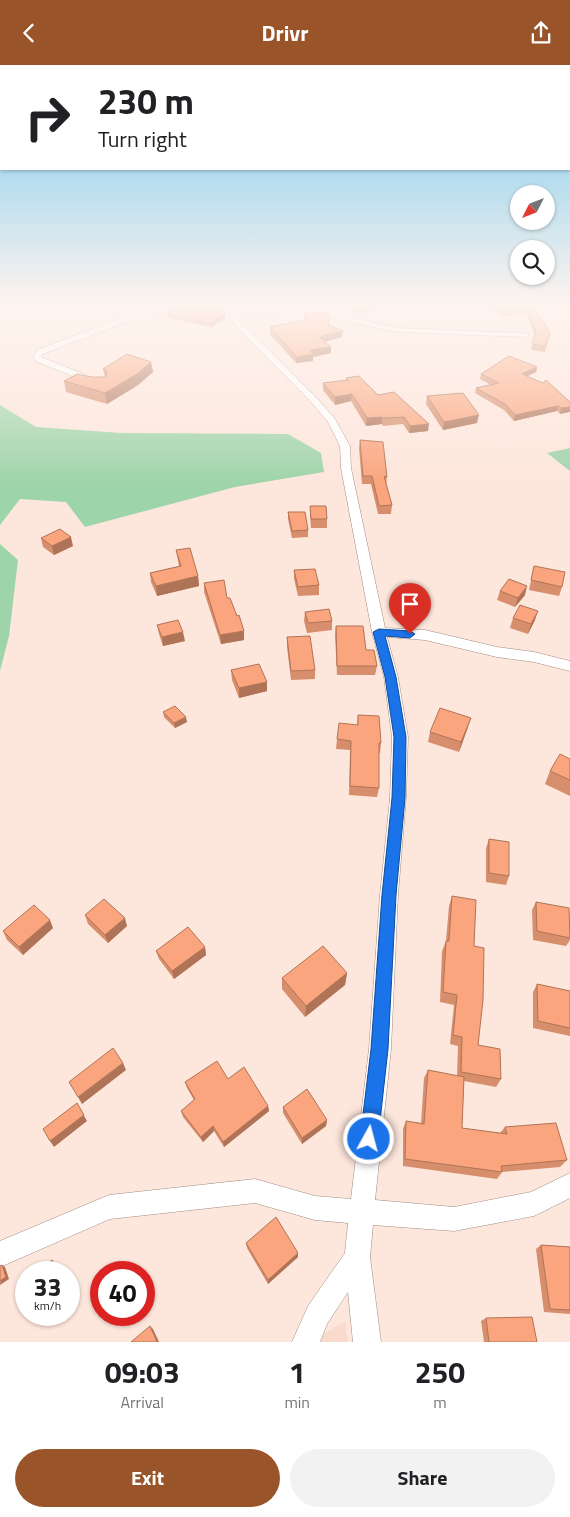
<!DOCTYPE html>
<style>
body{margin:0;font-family:"Titillium Web",sans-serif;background:#f2f2f2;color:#202124;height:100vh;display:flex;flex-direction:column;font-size:19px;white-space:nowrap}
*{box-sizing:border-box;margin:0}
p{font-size:16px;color:#757577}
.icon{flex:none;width:28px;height:28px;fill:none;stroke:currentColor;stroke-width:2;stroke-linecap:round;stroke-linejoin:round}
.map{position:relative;height:1277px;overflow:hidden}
.sheet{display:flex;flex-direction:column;background:#fff;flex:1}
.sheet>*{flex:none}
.hud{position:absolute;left:0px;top:0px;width:570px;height:105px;box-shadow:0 1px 4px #0004;background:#fff;color:#202124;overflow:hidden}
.needle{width:32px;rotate:228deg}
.controls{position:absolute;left:510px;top:120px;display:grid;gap:10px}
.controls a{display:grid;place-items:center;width:45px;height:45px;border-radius:50%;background:#fff;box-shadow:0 1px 4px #0004;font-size:25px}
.speed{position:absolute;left:15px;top:1196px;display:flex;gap:10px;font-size:25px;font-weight:700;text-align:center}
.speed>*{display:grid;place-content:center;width:65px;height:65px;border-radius:50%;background:#fff;box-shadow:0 1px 4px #0004;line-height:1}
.speed small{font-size:12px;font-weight:400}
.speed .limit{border:8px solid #d22;background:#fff;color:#111}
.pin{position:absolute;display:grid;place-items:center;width:42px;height:42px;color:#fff;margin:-51px -21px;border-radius:50% 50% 50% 0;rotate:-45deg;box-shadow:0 0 5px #0007}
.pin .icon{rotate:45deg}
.me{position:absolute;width:55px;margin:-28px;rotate:7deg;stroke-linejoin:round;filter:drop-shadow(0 0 4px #0008)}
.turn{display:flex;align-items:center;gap:18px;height:105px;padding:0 15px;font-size:22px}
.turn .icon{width:65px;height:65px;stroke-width:2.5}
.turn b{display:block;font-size:35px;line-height:42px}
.eta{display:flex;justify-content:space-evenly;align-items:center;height:85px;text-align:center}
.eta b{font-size:30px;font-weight:700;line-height:35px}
.primary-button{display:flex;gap:10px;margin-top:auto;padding:10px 15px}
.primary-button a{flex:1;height:58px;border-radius:30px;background:#995429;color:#fff;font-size:20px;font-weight:700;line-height:58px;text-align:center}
.primary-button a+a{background:#f2f2f2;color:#202124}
header{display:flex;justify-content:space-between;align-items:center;height:65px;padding:0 15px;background:#995429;color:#fff;font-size:22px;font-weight:700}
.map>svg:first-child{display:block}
.built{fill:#f9dacc}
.green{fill:#9ed4a9}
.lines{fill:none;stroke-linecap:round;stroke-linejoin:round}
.minor-casing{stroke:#a18c83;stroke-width:1}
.minor{fill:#fff;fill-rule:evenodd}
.wall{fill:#d78e6c}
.shaded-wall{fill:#af7458}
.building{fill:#faa57d;stroke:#af7458}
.route{fill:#1a73e8;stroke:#114b97}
</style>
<header><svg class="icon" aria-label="back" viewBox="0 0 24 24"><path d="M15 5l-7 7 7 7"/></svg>Drivr<svg class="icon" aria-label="share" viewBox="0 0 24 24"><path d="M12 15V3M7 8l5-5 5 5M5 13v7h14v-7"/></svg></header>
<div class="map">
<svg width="570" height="1277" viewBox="0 0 570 1277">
<rect width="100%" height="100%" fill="#fde6dc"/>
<path class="built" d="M345 1257 348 1277H315L316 1273Z"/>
<path class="green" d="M0 340 36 362 121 368 288 369 321 388 324 407 235 422 85 462 66 437 20 434 0 460Z
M570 383V406L547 388Z
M0 479 18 495 9 571 0 606Z"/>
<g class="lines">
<g class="minor-casing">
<path id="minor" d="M163 241H176L127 257 43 289 41 292 96 314V318H90L37 297 33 292 37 285 121 253Z
M216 241H225L228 245 323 241 358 254 398 263 526 268 530 270 526 272 398 267 353 258 319 245 232 249 316 332 335 354 350 381 351 403 385 563 425 565 497 582 534 587 570 596V606L534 597 497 592 425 575 387 572 398 612 408 672 406 733 398 830 391 984 375 1135 454 1142 531 1127 570 1108V1133L534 1151 454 1166 373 1160 370 1192 381 1277H353L348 1227 327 1259 320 1277H292L308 1241 345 1188 348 1158 315 1155 255 1138 110 1154 0 1202V1176L109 1130 255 1114 315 1131 351 1134 369 984 380 830 390 733 392 672 384 612 372 567 341 403 340 381 328 357 310 336Z"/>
</g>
<use href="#minor" class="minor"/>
</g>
<path class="wall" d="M227 241H261V242L229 243Z
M353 241H369V247L355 248Z
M489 241H532L550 269 545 287 531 285 535 271 527 250 500 251Z
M304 247 330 255 329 260 342 272 325 277 331 288 313 292V296L296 298 270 269V262L304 255Z
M167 248H225V253L211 262 168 253Z
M151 297 153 307 138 320 107 339 66 327 64 316 91 312H105L103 304Z
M537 302 536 307 527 311 570 337 560 349 557 346 514 356 504 345 475 328 476 323 491 320 480 314 481 309Z
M346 313 378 330 428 366 409 368 403 359 383 361 382 359 366 361 351 336 335 340 323 325V318L346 315Z
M427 331 477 358 443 365 426 339Z
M360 375 387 412 386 420 392 440 391 449H378L371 419H362L359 383Z
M310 441 327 454V463H311L310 450Z
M288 447 308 465V472L292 473 288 454Z
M41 473 73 481 54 490 43 482Z
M176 485 198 511 199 521 157 531 151 517 150 508 179 501Z
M534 501 562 522 559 531 529 525Z
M294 505 319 520V530L298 531 294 514Z
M204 518 227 533 237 551 244 575 221 579 204 527Z
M500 526 525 530 515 542 497 535Z
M305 547 332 556V565L307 568 304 556Z
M513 553 535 555 528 569 510 563Z
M157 560 185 576 163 581 159 569Z
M336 561 366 585 377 601 375 610H337L335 570Z
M287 572 315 605V614L291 615 287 582Z
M231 605 267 626 239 633 232 615Z
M163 647 187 657 175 663 164 652Z
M358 650 381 678 380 688H379V723L377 732 349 730 350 685 336 684 337 674 357 660Z
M468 662 459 687 428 677 430 667Z
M570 694V731L545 719 550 706Z
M489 774 509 811 506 820 486 817V783Z
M452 831 474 881 478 980 501 1014 496 1022 464 1016 462 1063 500 1068 505 1062 567 1095 560 1102 502 1107 497 1114 403 1101V1064L406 1056 421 1058 424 1013 428 1005 457 1011 458 981 450 979 454 940 440 937 442 886 446 876 449 841Z
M536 837 570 855V875L566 881 533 875 532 845Z
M85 850 127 861 108 878 88 859Z
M53 863 23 890 7 875 3 866Z
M205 882 206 890 174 914 159 894 156 886Z
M347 908 345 920 305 952 282 924V913Z
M537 919 570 926V971L533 963V927Z
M228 1014 268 1041 269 1046 224 1082 214 1066 203 1077 183 1052 181 1046 194 1035 187 1023 185 1017Z
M283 1042 327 1055 326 1061 302 1079 283 1048Z
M246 1178 298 1188V1192L268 1219 247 1183Z
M541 1180 570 1182V1249L544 1247 536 1184Z
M486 1253 537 1277H484L481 1256Z"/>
<path class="shaded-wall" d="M225 248V253L211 262V258Z
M343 266 342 272 319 278V272Z
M331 282V288L313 292V296L296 298 297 292 310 285Z
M151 297 153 307 138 320 107 339 105 328Z
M537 302 536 307 521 314 522 309Z
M352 329 351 336 335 340V332Z
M558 341 557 346 514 356 515 350Z
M570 342V347L560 349 561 343Z
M479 350 477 358 443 365 444 357Z
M382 352V359L366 361 367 353Z
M429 359 428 366 409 368 410 361Z
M71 472 73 481 54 490 52 481Z
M198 511 199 521 157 531 156 521Z
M527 521 525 530 515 542 518 533Z
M538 546 535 555 528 569 531 559Z
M244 566V575L221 579 220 570Z
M183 567 185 576 163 581 162 572Z
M267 617V626L239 633V623Z
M186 652 187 657 175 663 174 658Z
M471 653 468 662 459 687 461 677Z
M125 853 127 861 108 878 105 870Z
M50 855 53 863 23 890 19 882Z
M205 882 206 890 174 914 172 906Z
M347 908 345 920 305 952 306 941Z
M123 998 126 1005 82 1039 78 1032Z
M77 1038 87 1056 54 1082 50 1076Z
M268 1041 269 1046 224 1082 223 1077Z
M327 1055 326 1061 302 1079V1073Z
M213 1061 214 1066 203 1077 201 1072Z
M298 1188V1192L268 1219V1215Z
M52 1195 57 1199 61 1208H57Z
M2 1200 5 1202 9 1214 0 1220Z
M41 1250H48L45 1252Z
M150 1261 153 1264 159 1277H157Z"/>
<path class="building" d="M178 241H218L225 248 211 258 167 248Z
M496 241H532L547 262 550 269 546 281 532 279 536 266 528 245 501 246Z
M304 247 330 249 328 260 343 266 319 272 331 282 310 285 313 289 297 292 270 262 309 254Z
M127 289 151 297 137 309 105 328 64 316 77 309 91 312H106L107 306 103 304Z
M509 291 537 302 522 309 543 318 546 315 570 337V342L561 343 558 341 515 350 505 339 476 323 499 318 481 309Z
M359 311 378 330 394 327 429 359 410 361 404 352 383 353 382 352 367 353 352 329 335 332 323 318 348 315 346 313Z
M463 328 479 350 444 357 427 331Z
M360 375 383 377 387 412 384 411 392 440 379 441 372 411H363Z
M310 441H326L327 454H311Z
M288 447H305L308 465 292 466Z
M60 464 71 472 52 481 41 473Z
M190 483 198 511 156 521 150 508 181 501 176 485Z
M534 501 565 507 562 522 531 515Z
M315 504 319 520 298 522 294 505Z
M509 514 527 521 518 533 500 526Z
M224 515 227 533H230L237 551 239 550 244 566 220 570 204 518Z
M520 540 538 546 531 559 513 553Z
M329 544 332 556 308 558 305 547Z
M178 555 183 567 162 572 157 560Z
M336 561H363L366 585H374L377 601H337Z
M310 571 315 605 291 606 287 572Z
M259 599 267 617 239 623 231 605Z
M175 641 186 652 174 658 163 647Z
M440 643 471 653 461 677 430 667Z
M358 650 379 651 381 678H379V723L350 721 351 676 337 674 339 658 358 660Z
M560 689 570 694V715L550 706Z
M489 774 509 777V811L489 808Z
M452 831 476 835 474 881 484 883 483 935 478 980 500 984 501 1014 461 1007 462 972 453 970 457 930 443 927 446 876H449Z
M104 834 125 853 105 870 85 850Z
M536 837 569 843 570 873 537 866Z
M34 840 50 855 19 882 3 866Z
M188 862 205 882 172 906 156 886Z
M323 881 347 908 306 941 282 913Z
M537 919 570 926V963L538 956Z
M113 983 123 998 78 1032 69 1017Z
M217 996 228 1014 244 1002 268 1041 223 1077 213 1061 201 1072 181 1046 195 1034 185 1017Z
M428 1005 464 1012 462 1063 507 1069 505 1062 556 1058 567 1095 501 1101 502 1107 405 1094 406 1056 424 1059Z
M307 1024 327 1055 302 1073 283 1042Z
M77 1038 84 1050 50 1076 43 1064Z
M276 1152 298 1188 268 1215 246 1178Z
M541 1180 570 1182V1245L550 1244Z
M52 1195 57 1208H35Z
M2 1200 6 1212 0 1216V1201Z
M532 1252 537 1277H489L486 1253Z
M150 1261 157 1277H131Z"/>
<linearGradient id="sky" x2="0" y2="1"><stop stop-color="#75c9ee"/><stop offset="0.57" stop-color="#fef4ef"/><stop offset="1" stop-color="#fef4ef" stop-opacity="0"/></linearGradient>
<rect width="570" height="420" fill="url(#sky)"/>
<path class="route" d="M379 564 410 566 415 569 410 573 385 571 396 612 406 672 405 733 396 830 388 984 378 1074 375 1081 369 1083 363 1081 360 1074 371 984 382 830 392 733 394 672 385 612 373 567Z"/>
</svg>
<div class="controls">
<a><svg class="needle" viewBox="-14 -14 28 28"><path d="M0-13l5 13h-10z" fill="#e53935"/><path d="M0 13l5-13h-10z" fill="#757577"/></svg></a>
<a><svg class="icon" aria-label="search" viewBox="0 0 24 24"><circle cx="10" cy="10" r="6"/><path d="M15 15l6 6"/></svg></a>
</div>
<div class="speed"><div>33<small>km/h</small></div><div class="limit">40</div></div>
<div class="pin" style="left:410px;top:569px;background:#d93025"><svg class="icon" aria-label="arrive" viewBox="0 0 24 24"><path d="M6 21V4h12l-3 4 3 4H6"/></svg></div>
<svg class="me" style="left:369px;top:1074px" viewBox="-20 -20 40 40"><circle r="17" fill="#1a73e8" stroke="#fff" stroke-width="3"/><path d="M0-11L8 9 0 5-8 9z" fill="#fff"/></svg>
<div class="hud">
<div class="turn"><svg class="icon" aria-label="right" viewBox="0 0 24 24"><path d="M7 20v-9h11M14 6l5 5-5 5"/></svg><div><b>230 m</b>Turn right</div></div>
</div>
</div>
<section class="sheet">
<div class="eta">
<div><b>09:03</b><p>Arrival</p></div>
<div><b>1</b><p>min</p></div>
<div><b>250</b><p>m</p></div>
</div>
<div class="primary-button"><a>Exit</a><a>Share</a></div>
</section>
